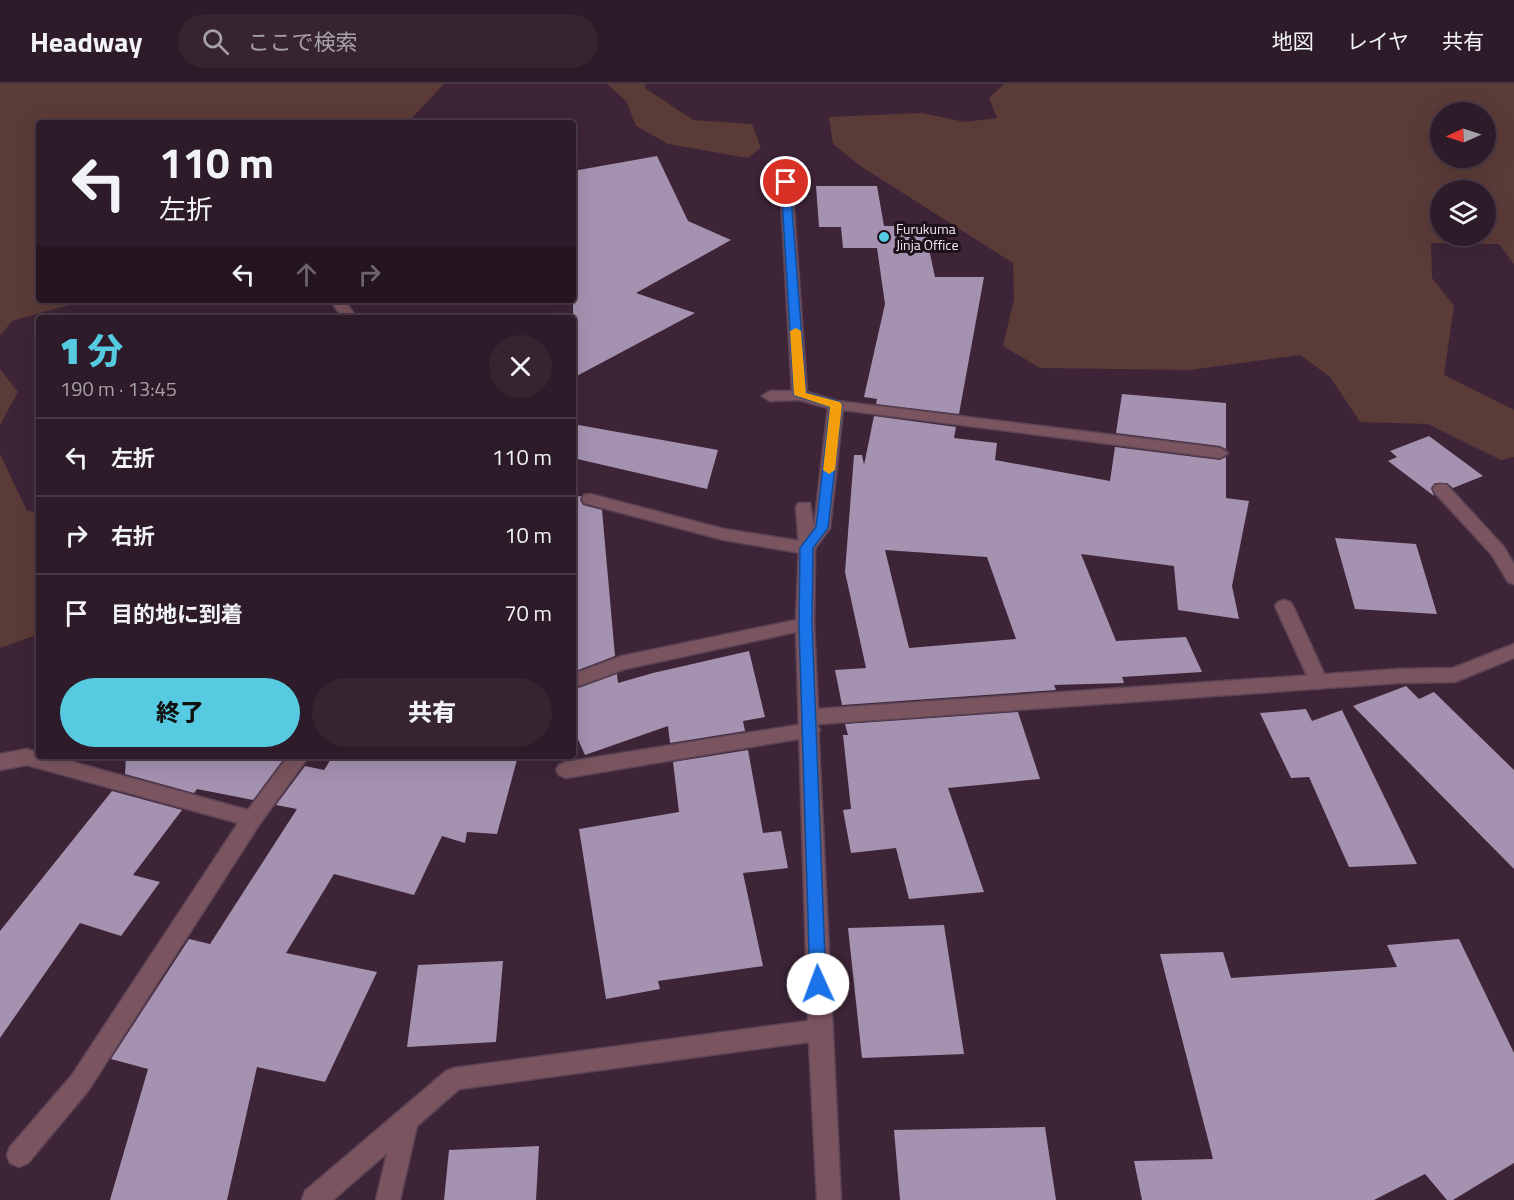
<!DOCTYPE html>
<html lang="ja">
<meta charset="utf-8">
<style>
body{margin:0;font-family:"Titillium Web","Noto Sans JP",sans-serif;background:#362431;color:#f1f3f6;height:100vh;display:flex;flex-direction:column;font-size:22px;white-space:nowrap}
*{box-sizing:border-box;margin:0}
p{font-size:20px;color:#a7a1a8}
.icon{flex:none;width:33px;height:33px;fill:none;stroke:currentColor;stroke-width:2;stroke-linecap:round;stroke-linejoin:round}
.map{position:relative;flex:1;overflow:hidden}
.details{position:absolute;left:36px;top:231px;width:540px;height:444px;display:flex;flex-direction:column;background:#2e1b29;border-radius:6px;box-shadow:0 6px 24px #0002,0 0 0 2px #493946}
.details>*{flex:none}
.hud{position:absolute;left:36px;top:36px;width:540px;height:183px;border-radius:6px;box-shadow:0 6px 24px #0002,0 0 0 2px #493946;background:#2e1b29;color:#f1f3f6;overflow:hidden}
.needle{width:39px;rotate:267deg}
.tools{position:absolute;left:1430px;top:18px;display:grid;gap:12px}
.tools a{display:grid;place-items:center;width:66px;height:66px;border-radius:50%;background:#2e1b29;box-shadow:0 6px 24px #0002,0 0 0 2px #493946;font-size:30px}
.pin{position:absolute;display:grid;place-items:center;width:51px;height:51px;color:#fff;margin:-26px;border:3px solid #fff;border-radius:50%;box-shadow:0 2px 6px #0007}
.me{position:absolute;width:66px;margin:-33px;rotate:358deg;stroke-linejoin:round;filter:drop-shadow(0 0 4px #0008)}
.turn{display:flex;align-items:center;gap:21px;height:126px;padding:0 24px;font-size:27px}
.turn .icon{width:78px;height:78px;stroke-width:2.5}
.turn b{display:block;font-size:42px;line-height:51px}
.lanes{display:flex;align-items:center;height:57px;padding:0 24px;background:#0003;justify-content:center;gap:30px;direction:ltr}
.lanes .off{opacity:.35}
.round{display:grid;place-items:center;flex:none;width:63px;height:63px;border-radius:32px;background:#362431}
.summary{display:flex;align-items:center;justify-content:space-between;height:102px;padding:0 24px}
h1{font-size:36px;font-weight:800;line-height:45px;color:#55cae0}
.button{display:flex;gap:12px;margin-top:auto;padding:12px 24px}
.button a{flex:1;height:69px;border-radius:36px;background:#55cae0;color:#111;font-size:24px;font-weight:800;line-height:69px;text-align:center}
.button a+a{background:#362431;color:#f1f3f6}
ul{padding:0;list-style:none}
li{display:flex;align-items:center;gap:18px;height:78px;padding:0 24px;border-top:2px solid #493946}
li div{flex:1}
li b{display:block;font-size:22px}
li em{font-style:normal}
header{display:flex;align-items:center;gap:36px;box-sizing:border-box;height:84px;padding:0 30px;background:#2e1b29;border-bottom:2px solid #493946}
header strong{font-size:28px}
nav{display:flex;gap:33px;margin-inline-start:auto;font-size:21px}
.search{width:420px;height:54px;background:#362431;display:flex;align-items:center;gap:15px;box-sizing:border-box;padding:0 21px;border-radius:33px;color:#a7a1a8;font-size:22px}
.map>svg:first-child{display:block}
.green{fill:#5b3b37;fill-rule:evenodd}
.building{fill:#a492b0;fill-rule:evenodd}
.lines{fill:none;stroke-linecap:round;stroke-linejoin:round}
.lane-casing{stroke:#5b4355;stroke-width:3}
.street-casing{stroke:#5b4355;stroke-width:3}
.lane{fill:#7a545e;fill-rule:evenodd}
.street{fill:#7a545e;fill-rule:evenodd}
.route{fill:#1a73e8;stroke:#114b97;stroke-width:1.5}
.slow{fill:#f59e0b}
.poi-dot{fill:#55cae0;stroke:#1d121a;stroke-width:2}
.labels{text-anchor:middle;stroke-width:6;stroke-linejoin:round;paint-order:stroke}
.far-poi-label{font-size:14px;fill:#f6e5f0;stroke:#1d121a;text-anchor:start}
</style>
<header>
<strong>Headway</strong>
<div class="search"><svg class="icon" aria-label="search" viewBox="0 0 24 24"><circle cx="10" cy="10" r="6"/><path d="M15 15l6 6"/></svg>ここで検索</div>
<nav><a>地図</a><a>レイヤ</a><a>共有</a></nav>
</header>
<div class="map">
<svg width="1514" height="1116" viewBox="0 0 1514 1116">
<rect width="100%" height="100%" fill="#3d2437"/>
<path class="green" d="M0 0H444L407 39H39V216H87L12 237 0 252Z
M607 0H646L645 4 693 36 752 40 761 64 748 74 668 60 636 42 626 17Z
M1004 0H1514V180L1499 160 1431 159 1432 194 1454 222 1444 291 1514 326V373L1501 376 1428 340 1360 338 1330 293 1300 271 1189 286 1040 284 1003 262 1014 215 1013 179 862 83 833 60 829 33 922 29 965 38 997 34 989 14ZM1485 28V74H1440V28ZM1440 106H1485V152H1440Z
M0 285 18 308 0 341Z
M0 370 27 427 39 428V550L0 564Z"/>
<path class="building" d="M657 72 688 137 731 156 636 209 695 229 573 294V87Z
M816 102H877L884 142H924L935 193H984L959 330 876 320 877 315 864 313 885 220 877 164H843L841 143H819Z
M1122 310 1226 319V365L1220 362 1116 349Z
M874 332 956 343 954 354 997 359 995 376 1110 397 1115 363 1220 376 1226 373V414L1249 417 1232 502 1239 535 1178 526 1174 482 1081 470 1116 557 1186 553 1202 588 1122 593 1124 599 1054 601 1056 606 842 621 835 586 866 584 845 488 854 371H862L864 381ZM885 466 987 473 1016 555 909 564Z
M573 340 718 366 707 405 573 374Z
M1429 352 1483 392 1453 404 1447 399H1435L1431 404 1434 412 1388 377 1397 373 1390 367Z
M581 412 580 416 583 421 602 426 615 572 573 588V413Z
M1335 454 1416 460 1437 530 1355 525Z
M749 567 765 633 743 637 745 647 670 659 668 642 585 671 573 644V606L617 590 618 599 653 589Z
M1406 602 1419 615 1434 608 1514 686V785L1353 622Z
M1306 625 1312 637 1342 626 1417 780 1349 783 1309 693 1291 694 1260 629Z
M1018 628 1040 695 948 704 984 808 909 815 896 764 851 769 843 726 851 725 843 651H848L845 640Z
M748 666 763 749 781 747 788 784 743 789 763 882 658 897 660 905 606 915 579 745 679 728 673 678Z
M126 672H256L282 677 253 716 197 705 194 709 125 690Z
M333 672H518L497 750 467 748 465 759 442 752 414 811 334 790 286 869 377 888 325 998 257 983 227 1116H110L148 985 111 975 189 855 210 860 297 725 276 721 305 682 324 686Z
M112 707 182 726 133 791 160 798 121 852 80 839 0 954V847Z
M944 841 964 970 862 974 848 844Z
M1459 855 1514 969V1079L1453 1116H1447L1425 1090 1374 1116H1142L1134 1077 1213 1075 1160 870 1223 868 1231 894 1397 883 1387 861Z
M503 877 496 958 407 963 418 881Z
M1045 1043 1056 1116H900L894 1046Z
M539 1062 536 1116H444L449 1066Z"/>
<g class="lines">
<g class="lane-casing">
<path id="lane" d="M1441 400 1447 401 1504 463 1514 480V500L1508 498 1492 471 1435 409 1433 405 1435 401Z
M590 410 724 445 807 458 813 460 815 464 813 468 807 470 724 456 584 419 582 415 584 411Z
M1284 516 1290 518 1293 522 1328 598 1326 603 1319 605 1312 603 1310 598 1275 522 1278 518Z
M810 639 817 641 820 646 817 651 810 653 566 694 559 691 556 686 559 681 566 678Z"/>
</g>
<g class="street-casing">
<path id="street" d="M786 94 792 98 807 308 837 317 1220 364 1228 369 1220 374 843 326 830 444 815 465 814 540 818 625 1399 585 1453 584 1514 560V574L1455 598 1399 599 818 640 841 1116H817L809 958 459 1005 417 1042 400 1116H376L387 1069 333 1116H302L305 1107 446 987 454 984 808 937 796 548 625 585 573 604V590L622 572 796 536 799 464 796 423 798 419H810L814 443 828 324 799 316 770 317 762 312 770 307H792L780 98Z
M330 216H344L357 234H343Z
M27 665 39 669V672H51L248 726 288 672H309L259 741 88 1007 28 1079 19 1083 10 1079 7 1071 10 1063 72 991 238 739 27 681 0 686V670Z"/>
</g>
<use href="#lane" class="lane"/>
<use href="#street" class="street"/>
</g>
<path class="route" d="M786 95 790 98 806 309 840 318 842 321 828 444 813 464 812 540 826 900 824 905 818 907 812 905 810 900 799 540 800 464 816 443 830 323 794 311 781 98Z"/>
<path class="slow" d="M796 244 801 247 806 309 840 318 842 321 835 386 829 390 823 386 830 323 794 311 790 247Z"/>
<circle class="poi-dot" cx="884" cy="153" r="6"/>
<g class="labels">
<g class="far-poi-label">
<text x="896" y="150">Furukuma<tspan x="896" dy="16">Jinja Office</tspan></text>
</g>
</g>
</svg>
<div class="tools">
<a><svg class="needle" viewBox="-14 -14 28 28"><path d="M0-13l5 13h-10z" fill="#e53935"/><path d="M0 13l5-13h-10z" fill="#a7a1a8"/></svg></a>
<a><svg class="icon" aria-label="layers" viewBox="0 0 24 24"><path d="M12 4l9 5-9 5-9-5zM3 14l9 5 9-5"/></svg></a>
</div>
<div class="pin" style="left:786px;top:98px;background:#d93025"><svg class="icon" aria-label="arrive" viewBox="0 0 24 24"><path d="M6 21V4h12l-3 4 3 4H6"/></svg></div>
<svg class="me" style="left:818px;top:900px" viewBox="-20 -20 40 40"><circle r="19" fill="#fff"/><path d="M0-13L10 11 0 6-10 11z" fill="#1a73e8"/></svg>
<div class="hud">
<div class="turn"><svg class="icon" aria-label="left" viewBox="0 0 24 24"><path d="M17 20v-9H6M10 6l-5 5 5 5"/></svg><div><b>110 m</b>左折</div></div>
<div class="lanes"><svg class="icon" aria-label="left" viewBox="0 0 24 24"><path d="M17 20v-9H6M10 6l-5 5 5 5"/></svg><svg class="icon off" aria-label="ahead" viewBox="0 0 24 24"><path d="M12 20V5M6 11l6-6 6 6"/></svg><svg class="icon off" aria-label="right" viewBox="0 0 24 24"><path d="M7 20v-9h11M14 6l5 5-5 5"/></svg></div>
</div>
<section class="details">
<div class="summary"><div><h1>1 分</h1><p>190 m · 13:45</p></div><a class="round"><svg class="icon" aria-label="close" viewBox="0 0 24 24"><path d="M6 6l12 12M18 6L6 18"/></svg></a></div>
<ul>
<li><svg class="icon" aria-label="left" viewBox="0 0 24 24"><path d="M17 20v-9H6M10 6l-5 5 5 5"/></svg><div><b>左折</b></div><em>110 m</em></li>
<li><svg class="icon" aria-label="right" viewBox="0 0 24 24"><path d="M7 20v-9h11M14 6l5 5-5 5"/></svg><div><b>右折</b></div><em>10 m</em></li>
<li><svg class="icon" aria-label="arrive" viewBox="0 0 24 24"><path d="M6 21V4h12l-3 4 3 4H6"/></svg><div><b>目的地に到着</b></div><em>70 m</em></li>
</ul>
<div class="button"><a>終了</a><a>共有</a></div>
</section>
</div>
